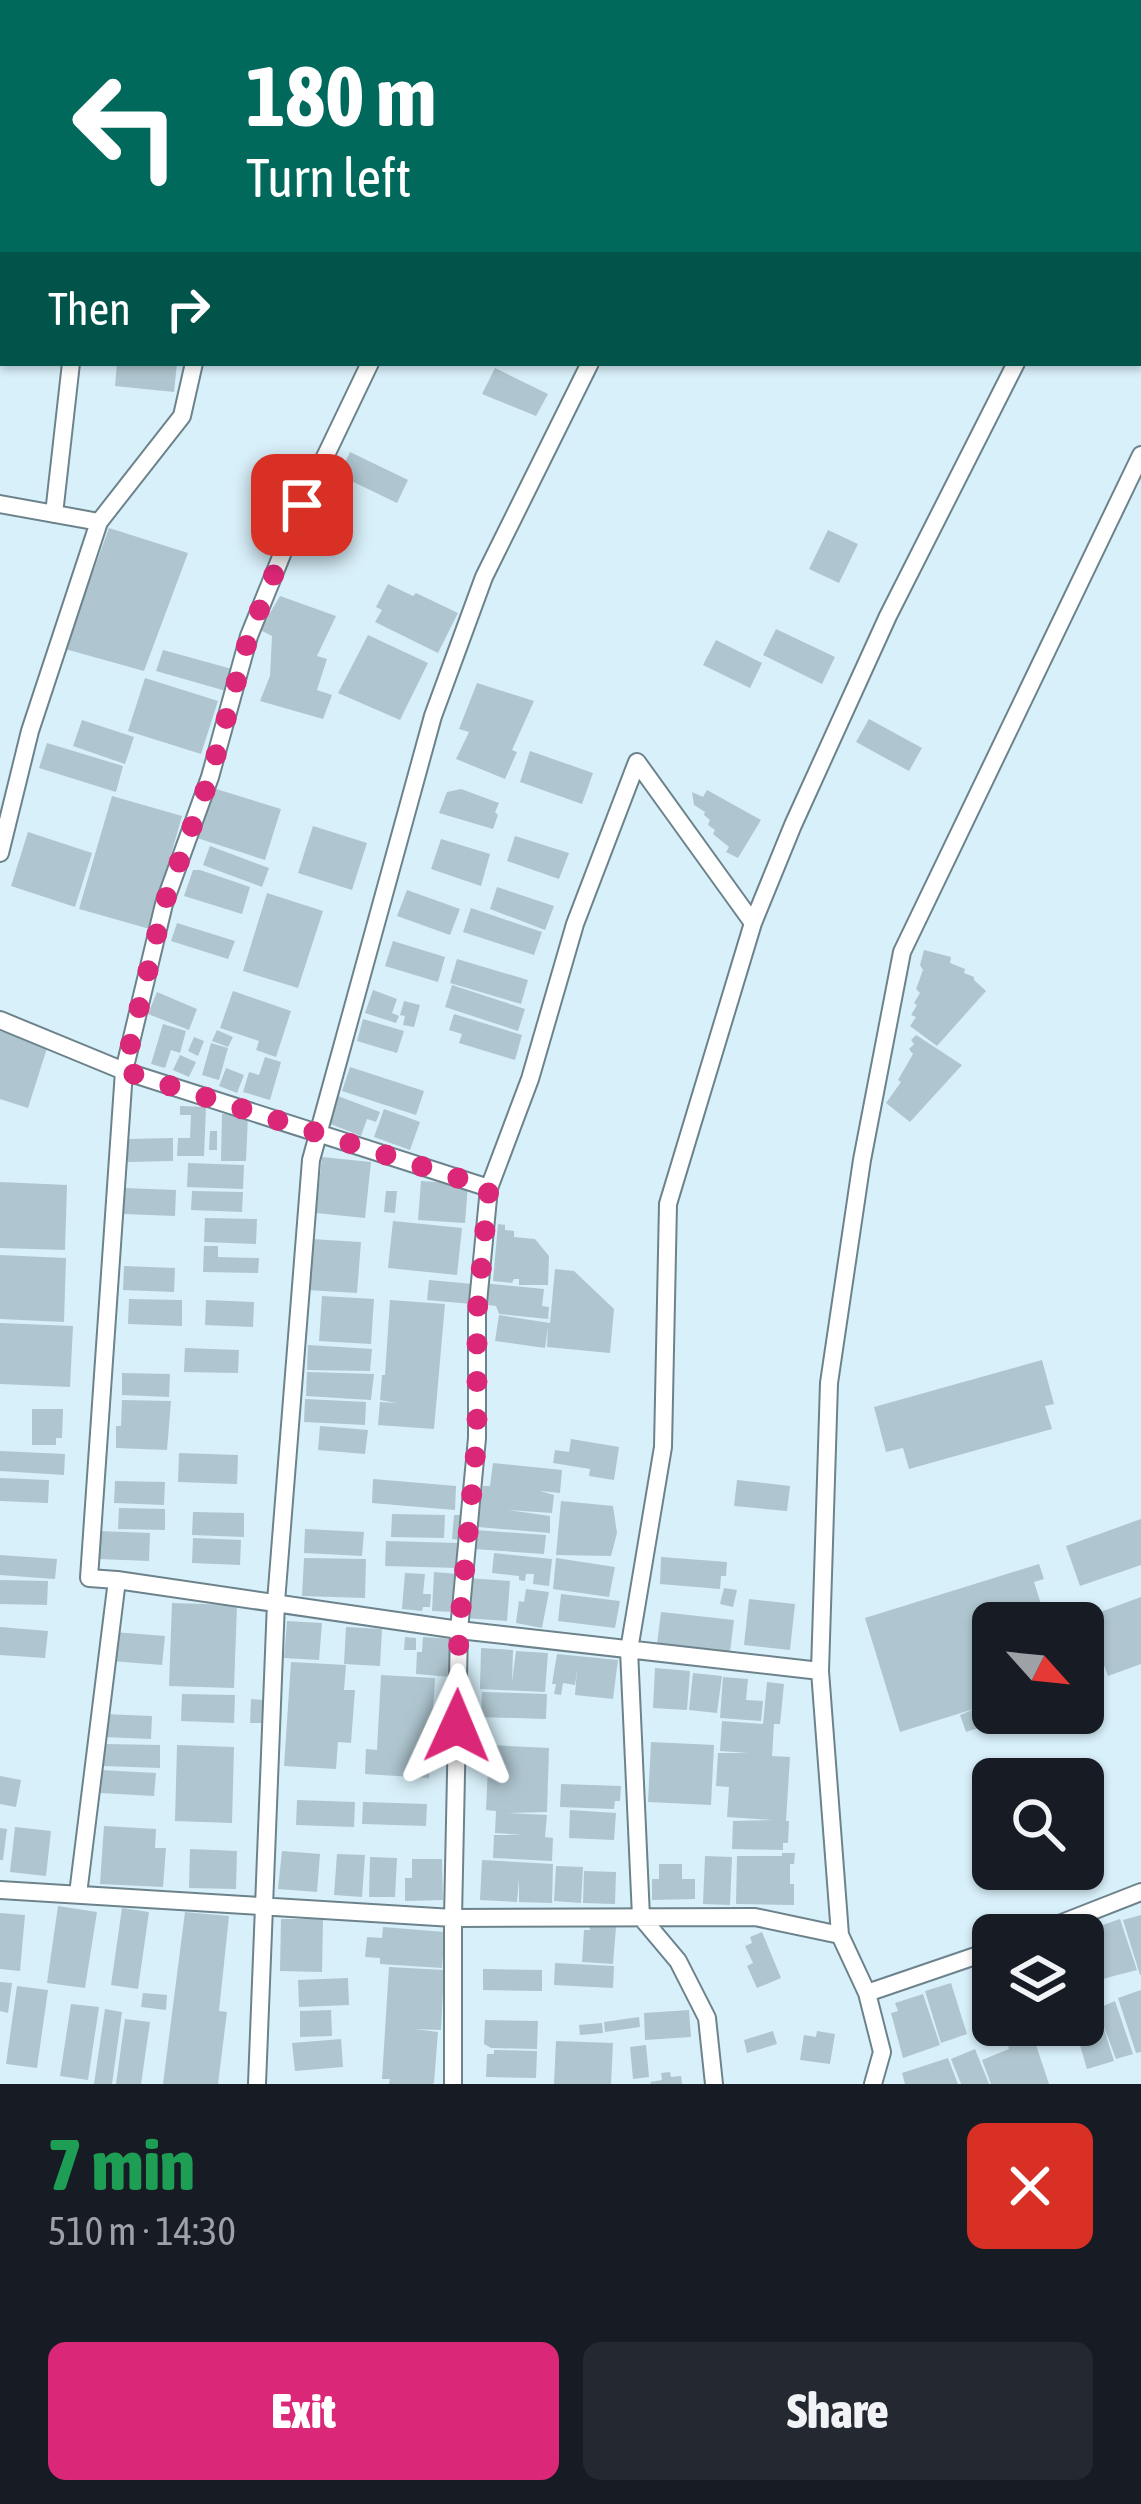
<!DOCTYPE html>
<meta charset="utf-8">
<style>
body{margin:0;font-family:"Asap Condensed",sans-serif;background:#242831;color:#f1f3f6;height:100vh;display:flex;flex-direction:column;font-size:45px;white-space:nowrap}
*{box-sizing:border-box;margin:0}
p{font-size:39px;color:#9ea1a6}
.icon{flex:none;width:66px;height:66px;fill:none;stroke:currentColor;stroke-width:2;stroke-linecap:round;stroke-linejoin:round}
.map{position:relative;height:2084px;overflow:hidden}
.panel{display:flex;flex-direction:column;background:#171b24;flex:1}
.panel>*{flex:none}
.guide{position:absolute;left:0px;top:0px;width:1143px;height:366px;box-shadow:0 3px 9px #0004;background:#00695c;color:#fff;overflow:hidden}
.needle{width:78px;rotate:117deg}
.controls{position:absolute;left:972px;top:1602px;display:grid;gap:24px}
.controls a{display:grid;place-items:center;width:132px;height:132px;border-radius:18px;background:#171b24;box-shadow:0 3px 9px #0004;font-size:60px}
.pin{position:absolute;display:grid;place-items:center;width:102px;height:102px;color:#fff;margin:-51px;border-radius:24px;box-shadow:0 6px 18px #0006}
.me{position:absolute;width:132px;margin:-66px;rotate:1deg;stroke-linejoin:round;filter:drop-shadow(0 0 9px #0008)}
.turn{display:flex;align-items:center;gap:42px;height:252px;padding:0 48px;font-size:54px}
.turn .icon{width:156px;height:156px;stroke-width:2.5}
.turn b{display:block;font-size:84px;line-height:102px}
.then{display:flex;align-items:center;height:114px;padding:0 48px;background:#0003;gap:24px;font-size:45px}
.round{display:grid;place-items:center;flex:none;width:126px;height:126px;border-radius:18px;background:#242831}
.summary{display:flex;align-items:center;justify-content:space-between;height:204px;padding:0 48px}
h1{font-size:72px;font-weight:800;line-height:90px;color:#1e9e55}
.cta{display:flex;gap:24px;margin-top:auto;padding:24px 48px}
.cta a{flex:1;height:138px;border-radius:18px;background:#db2777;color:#fff;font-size:48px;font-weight:800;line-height:138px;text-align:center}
.cta a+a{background:#242831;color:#f1f3f6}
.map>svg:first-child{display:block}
.building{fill:#afc6d0}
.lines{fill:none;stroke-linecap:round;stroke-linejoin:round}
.street-casing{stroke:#6d838c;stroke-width:20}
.street{stroke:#fff;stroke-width:16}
.route{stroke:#db2777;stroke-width:21;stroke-dasharray:0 37.8}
</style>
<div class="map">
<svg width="1141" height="2084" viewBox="0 0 1141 2084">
<rect width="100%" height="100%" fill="#d8f0fa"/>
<path class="building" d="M117 363H177L174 392 115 386Z
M495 368 548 394 536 416 482 394Z
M350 452 408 480 397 503 339 475Z
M109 528 188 553 144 671 65 649Z
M828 530 858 544 839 583 809 569Z
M388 584 413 596 416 593 458 613 438 653 375 622 382 610 376 607Z
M280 596 336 616 317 656 327 659 317 690 332 695 323 719 260 701 270 676 272 636 260 630Z
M776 629 835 657 822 684 763 655Z
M368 635 428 663 400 720 338 693Z
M716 640 762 663 750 688 703 665Z
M163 650 232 669 226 691 156 671Z
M145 678 218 701 201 754 128 731Z
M477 683 534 701 512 750 517 752 505 779 456 759 469 732 459 729Z
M869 719 922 748 909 771 856 742Z
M82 720 134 737 125 764 73 746Z
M47 743 123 766 116 792 39 768Z
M530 751 593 773 582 804 520 782Z
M213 788 281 809 265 860 197 838Z
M461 789 499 803 495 812 498 815 493 829 439 813 447 792Z
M707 790 761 820 738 858 726 852 729 847 713 834 715 830 708 825 710 820 704 815 705 812 694 805 692 792 703 797Z
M112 796 182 816 150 929 79 909Z
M313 826 367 843 352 890 298 873Z
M28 832 92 853 75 907 11 886Z
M515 836 569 853 559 879 507 861Z
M441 839 490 854 481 886 431 869Z
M210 846 269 868 262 887 203 865Z
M193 870H200L250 887 242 914 184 896Z
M497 887 554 906 545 930 490 909Z
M407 890 460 909 450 935 397 916Z
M267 893 323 911 298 988 243 971Z
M471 908 542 932 534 955 463 932Z
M177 923 235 941 228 959 171 941Z
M393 941 445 957 438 982 385 966Z
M924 950 951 957 950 963 965 969 964 973 974 977V980L986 991 937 1046 910 1026 916 1017 911 1015 917 1005 914 1003 920 993 916 989 923 970 920 965Z
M457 959 528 980 521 1004 450 983Z
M452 985 525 1009 518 1031 445 1007Z
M373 990 397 999 392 1013 399 1016 396 1023 365 1013Z
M233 991 291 1011 276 1057 256 1050 259 1041 220 1028Z
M157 992 197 1009 189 1030 148 1014Z
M404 1001 420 1005 414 1027 403 1025 405 1016 400 1015Z
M454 1014 522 1035 515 1060 459 1043 462 1034 449 1030Z
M363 1019 404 1031 397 1053 357 1041Z
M163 1024 186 1031 180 1053 171 1050 165 1068 151 1064Z
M217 1030 233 1037 228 1047 212 1041Z
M0 1031 48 1045 28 1108 0 1099Z
M916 1035 962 1065 910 1122 886 1103 901 1082 898 1080 913 1054 909 1049 914 1044 911 1040Z
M194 1037 204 1041 198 1056 188 1051Z
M211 1043 228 1048 219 1080 202 1075Z
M180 1055 196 1062 189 1077 173 1070Z
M265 1057 281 1062 270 1100 243 1092 249 1072 259 1075Z
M350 1067 424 1091 416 1115 342 1091Z
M226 1068 244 1075 237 1093 219 1086Z
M338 1096 380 1112 376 1122 367 1119 361 1136 328 1123Z
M180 1106 206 1107 204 1156H177L178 1138H190L191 1115H180Z
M384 1109 420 1122 410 1150 374 1137Z
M222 1114 248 1115 246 1161H221Z
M210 1131H217V1150H209Z
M173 1138V1161L128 1162 127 1139Z
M322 1157 371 1162 365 1218 316 1213Z
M188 1163 244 1165 243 1189 187 1187Z
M421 1181 468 1184 465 1223 418 1220Z
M0 1182 67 1185 65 1250 0 1248Z
M124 1188 176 1190 175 1216 123 1214Z
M192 1191 243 1192 242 1212 191 1210Z
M386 1191H397L395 1213 384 1212Z
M205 1218 257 1219 256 1244 204 1242Z
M393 1221 462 1228 457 1275 388 1268Z
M498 1224 505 1225V1230L514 1231V1237L535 1239 549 1256 548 1285H519V1279H514L512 1283 493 1281Z
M311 1239 361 1242 357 1293 307 1290Z
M204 1246H218V1257L259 1258 258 1273 203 1272Z
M0 1255 66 1258 64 1322 0 1319Z
M124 1266 175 1268 174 1292 123 1290Z
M555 1269 574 1271 614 1309 610 1353 547 1347 548 1327 545 1348 495 1341 499 1315 550 1323Z
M429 1280 473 1284 471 1304 427 1300Z
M482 1283 544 1289 542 1306 549 1307 548 1319 499 1314 496 1306 480 1304Z
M322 1296 374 1299 371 1344 319 1341Z
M129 1299 182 1300V1326L128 1324Z
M206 1300 254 1302 253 1327 205 1325Z
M390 1300 445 1304 434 1429 378 1425 380 1402 397 1403 380 1400 382 1375H385Z
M0 1323 73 1326 70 1387 0 1384Z
M308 1345 372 1349 370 1371 307 1370Z
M185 1348 239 1350 238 1373 184 1372Z
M1042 1360 1054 1404 1045 1406 1052 1429 909 1469 903 1448 886 1452 874 1407Z
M307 1372 374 1374 371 1400 306 1396Z
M122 1373 170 1374 169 1397 122 1395Z
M305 1399 366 1402 365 1425 304 1422Z
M122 1400 171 1401 167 1450 116 1448V1426H121Z
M32 1409H63L62 1438H56V1445H32Z
M320 1426 368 1430 365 1454 318 1450Z
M571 1439 619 1447 614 1480 589 1476 590 1469 553 1463 555 1450 569 1452Z
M0 1451 65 1454 64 1475 0 1471Z
M179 1453 238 1455 237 1484 178 1482Z
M493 1463 562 1470 560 1493 540 1491 554 1495 552 1513 508 1510 550 1516V1533L478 1527 483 1486H490Z
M0 1478 49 1480 48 1503 0 1501Z
M373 1479 456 1486 455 1510 372 1503Z
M737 1480 790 1486 787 1511 734 1506Z
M115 1481 165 1482 164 1505 114 1503Z
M561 1501 613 1506 617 1533 611 1556 556 1555Z
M119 1508 165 1509V1530L118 1529Z
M193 1512 244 1513V1537L192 1535Z
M392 1514 445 1515 444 1538 391 1537Z
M454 1515H463L461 1540 452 1539Z
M1141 1519V1565L1080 1586 1066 1546Z
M305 1529 364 1532 362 1556 304 1553Z
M475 1530 546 1535 544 1554 474 1549Z
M98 1531 150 1533 149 1561 97 1559Z
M193 1538 241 1540 240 1565 192 1563Z
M386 1541 459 1543 458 1568 385 1566Z
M494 1553 552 1559 549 1586 533 1584 534 1574H526L525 1581 519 1580V1576L492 1573Z
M0 1555 57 1559 55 1579 0 1575Z
M661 1557 727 1562 726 1576H721L720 1589 660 1584Z
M304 1558 366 1559 365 1598 302 1596Z
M556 1558 615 1567 609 1597 553 1589Z
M1039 1564 1044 1579 1034 1582 1047 1623H993V1713L1022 1714 966 1732 960 1715 977 1708 900 1732 865 1618Z
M434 1572 458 1574 455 1612 432 1611Z
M405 1573 425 1574 423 1594H431L430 1607H423L422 1611 402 1609Z
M467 1578 510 1581 507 1621 464 1618Z
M0 1580 48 1581 47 1605 0 1604Z
M724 1588 737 1590 733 1607 720 1604Z
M526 1589 549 1592 542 1628 516 1623 519 1601 524 1602Z
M561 1594 620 1601 615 1628 558 1621Z
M1141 1597V1664L1108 1676 1087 1617Z
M749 1599 795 1604 790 1650 744 1645Z
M172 1603 237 1605 234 1688 169 1686Z
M661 1612 734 1620 730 1652 657 1644Z
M287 1621 322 1623 319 1660 284 1658Z
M0 1627 48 1631 45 1658 0 1655Z
M346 1627 382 1629 380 1666 344 1664Z
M114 1632 165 1636 162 1665 111 1661Z
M405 1637 416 1638V1650H404Z
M423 1637 455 1639 451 1677 416 1674 417 1652H422Z
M481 1648 513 1650 512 1682 516 1651 548 1653 545 1692 480 1689Z
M557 1654 618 1660 613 1699 575 1695 577 1670 575 1685 563 1683 561 1695 554 1694 556 1684H552Z
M291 1662 346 1665 344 1690H355L351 1743 338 1742 336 1769 284 1766Z
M655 1668 690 1671 687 1710 653 1708Z
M693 1673 722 1676 717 1713 689 1710Z
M381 1675 435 1678 429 1778 365 1774 366 1749 377 1750Z
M723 1677 748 1679 746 1700 763 1701 761 1721 720 1718Z
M767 1682 784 1684 780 1724H774L772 1756 790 1757 786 1821H789L788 1843H783V1850L732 1849 733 1821 773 1820 727 1817 729 1787 716 1786 718 1753H748L720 1751 722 1721 763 1724Z
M482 1692 547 1694 546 1719 481 1717Z
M182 1694 235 1695 234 1723 181 1721Z
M251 1699 264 1700 263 1723H250Z
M103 1714 152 1716 151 1739 102 1737Z
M651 1742 714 1745 711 1805 648 1802Z
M104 1744 160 1745V1768L103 1766Z
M177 1745 234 1747 232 1823 175 1821Z
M489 1745 549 1748 547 1812 507 1813 547 1815 545 1837 553 1838 552 1861 493 1858 494 1835H523L495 1833 496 1811 486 1810Z
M101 1770 156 1773 154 1796 100 1793Z
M0 1776 21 1780 16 1807 0 1804Z
M561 1784 621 1786 620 1801H615L614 1809 560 1807Z
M297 1800 355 1802 354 1827 296 1825Z
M363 1802 427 1804 426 1826 362 1824Z
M570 1810 616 1813 614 1840 569 1838Z
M104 1826 156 1829 155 1848H166L163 1887 100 1884Z
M15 1827 51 1831 46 1876 10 1872Z
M0 1828 7 1829 3 1860H0Z
M190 1849 237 1851 236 1889 189 1888Z
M282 1851 320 1854 317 1892 278 1889Z
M782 1853H795L794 1864H790V1884H794V1905L736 1904 737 1856H782Z
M337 1854 365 1855 362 1897 334 1895Z
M705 1856 732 1857 730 1905 703 1904Z
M370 1857 397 1858 395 1897H369Z
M412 1859H442L443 1900 405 1901V1878H412Z
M482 1860 553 1864 552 1903 519 1902V1878L517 1902 480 1900Z
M659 1864H682V1879H695V1899L652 1900V1879H659Z
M556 1866 583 1867 581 1903 554 1901Z
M584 1871 616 1872 615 1904 583 1903Z
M58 1906 97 1912 85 1988 47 1983Z
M122 1908 149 1912 138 1989 111 1985Z
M185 1912 229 1916 219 2011 227 2012 218 2084H163Z
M0 1913 25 1915 20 1971 0 1969Z
M1141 1915V1975H1140L1123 1920Z
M281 1919H323L322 1972 280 1971Z
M1120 1919 1137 1970 1083 1984V1935L1093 1931 1102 1953 1094 1928Z
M589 1925 616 1927 613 1964 582 1962 584 1930H590Z
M383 1927 445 1932 442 1968 380 1964V1958L365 1957 367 1937 382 1938Z
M762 1932 781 1978 757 1988 747 1966 753 1963 745 1946 752 1943 750 1937Z
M555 1963 614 1966 613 1988 554 1985Z
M389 1967 444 1970 441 2030 415 2029 438 2032 434 2083 432 2084H389L390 2079H382Z
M483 1969 542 1970V1991L483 1990Z
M348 1978 349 2005 299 2007 298 1980Z
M0 1982 12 1983 8 2013 0 2011Z
M951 1983 967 2034 941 2043 925 1991Z
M17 1986 48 1990 37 2068 6 2064Z
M1141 1990V2052L1136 2053 1118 1998Z
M143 1993 167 1995 166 2010 141 2007Z
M923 1994 940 2045 903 2058 891 2013 898 2011 895 2003Z
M1115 2001 1133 2054 1116 2059 1101 2019 1114 2061 1087 2069 1074 2025H1083V2015Z
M71 2004 99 2007 88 2080 60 2076Z
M105 2009 122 2012 112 2084H94Z
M331 2010 332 2036 300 2037V2011Z
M689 2010 691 2037 645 2040 644 2013Z
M639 2017 640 2027 605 2032 604 2022Z
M125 2019 150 2022 141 2084H116Z
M485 2020 538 2021 537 2049 491 2048 484 2044Z
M602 2023 603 2033 580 2035 579 2025Z
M773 2031 777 2044 747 2053 744 2040Z
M817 2031 835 2034 830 2064 800 2060 804 2035 816 2037Z
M1032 2033 1049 2084H991L982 2060 1009 2049 1007 2042Z
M341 2039 343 2067 295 2071 292 2043Z
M556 2041 613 2043 611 2084H554Z
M646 2045 649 2077 633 2079 630 2047Z
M975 2049 989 2084H961L951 2059Z
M494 2050 537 2051 536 2078 486 2077 487 2054H494Z
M948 2058 958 2084H905L902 2073Z
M670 2072 671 2077 681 2076 682 2084H651L650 2082 662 2080 661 2073Z"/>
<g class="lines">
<g class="street-casing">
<path id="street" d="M1049 0 1055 3
M101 3V0
M227 3V0
M590 3 593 0
M1140 64 1141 65
M0 504 99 522
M54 514 71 363
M0 853 30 731 99 522 182 416 194 363
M0 1020 124 1071 489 1188
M117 1580 459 1630 820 1671
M0 1890 453 1918 755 1917 840 1935
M78 1894 117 1580 89 1578 124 1071 164 904 210 777 249 636 302 505 370 363
M1031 1935 1141 1892
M993 1950 867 1993 840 1935 820 1671 829 1383 862 1160 902 952 1141 455
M867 1993 882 2052 873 2084
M257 2084 276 1602 311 1160 433 716 484 577 590 363
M453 2084V1918L459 1630 477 1438V1313L489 1188 530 1079 575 924 637 762 753 923
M714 2084 707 2018 678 1961 641 1917 629 1650 663 1447 668 1204 753 923 793 825 888 616 1016 363"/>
</g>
<use href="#street" class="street"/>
</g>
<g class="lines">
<path class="route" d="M302 505 249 636 210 777 164 904 124 1071 489 1188 477 1313V1438L459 1630 457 1726"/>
</g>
</svg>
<div class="controls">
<a><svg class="needle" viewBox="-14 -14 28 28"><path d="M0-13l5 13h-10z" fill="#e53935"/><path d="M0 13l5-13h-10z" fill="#9ea1a6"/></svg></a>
<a><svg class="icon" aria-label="search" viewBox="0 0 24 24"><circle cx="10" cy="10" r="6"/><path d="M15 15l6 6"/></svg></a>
<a><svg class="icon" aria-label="layers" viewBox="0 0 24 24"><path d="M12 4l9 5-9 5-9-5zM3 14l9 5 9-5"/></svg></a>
</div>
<div class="pin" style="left:302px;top:505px;background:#d93025"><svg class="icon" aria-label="arrive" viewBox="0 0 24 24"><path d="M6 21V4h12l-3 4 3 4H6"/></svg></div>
<svg class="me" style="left:457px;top:1726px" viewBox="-20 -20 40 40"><path d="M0-17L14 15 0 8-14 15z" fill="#db2777" stroke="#fff" stroke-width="4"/></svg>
<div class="guide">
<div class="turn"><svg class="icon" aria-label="left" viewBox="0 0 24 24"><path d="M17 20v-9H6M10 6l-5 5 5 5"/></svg><div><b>180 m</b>Turn left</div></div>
<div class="then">Then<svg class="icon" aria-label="right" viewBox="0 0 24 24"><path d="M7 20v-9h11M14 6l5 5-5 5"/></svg></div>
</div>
</div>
<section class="panel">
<div class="summary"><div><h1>7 min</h1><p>510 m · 14:30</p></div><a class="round" style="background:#d93025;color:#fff"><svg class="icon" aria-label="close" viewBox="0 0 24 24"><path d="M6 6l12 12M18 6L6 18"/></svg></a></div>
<div class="cta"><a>Exit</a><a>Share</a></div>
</section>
